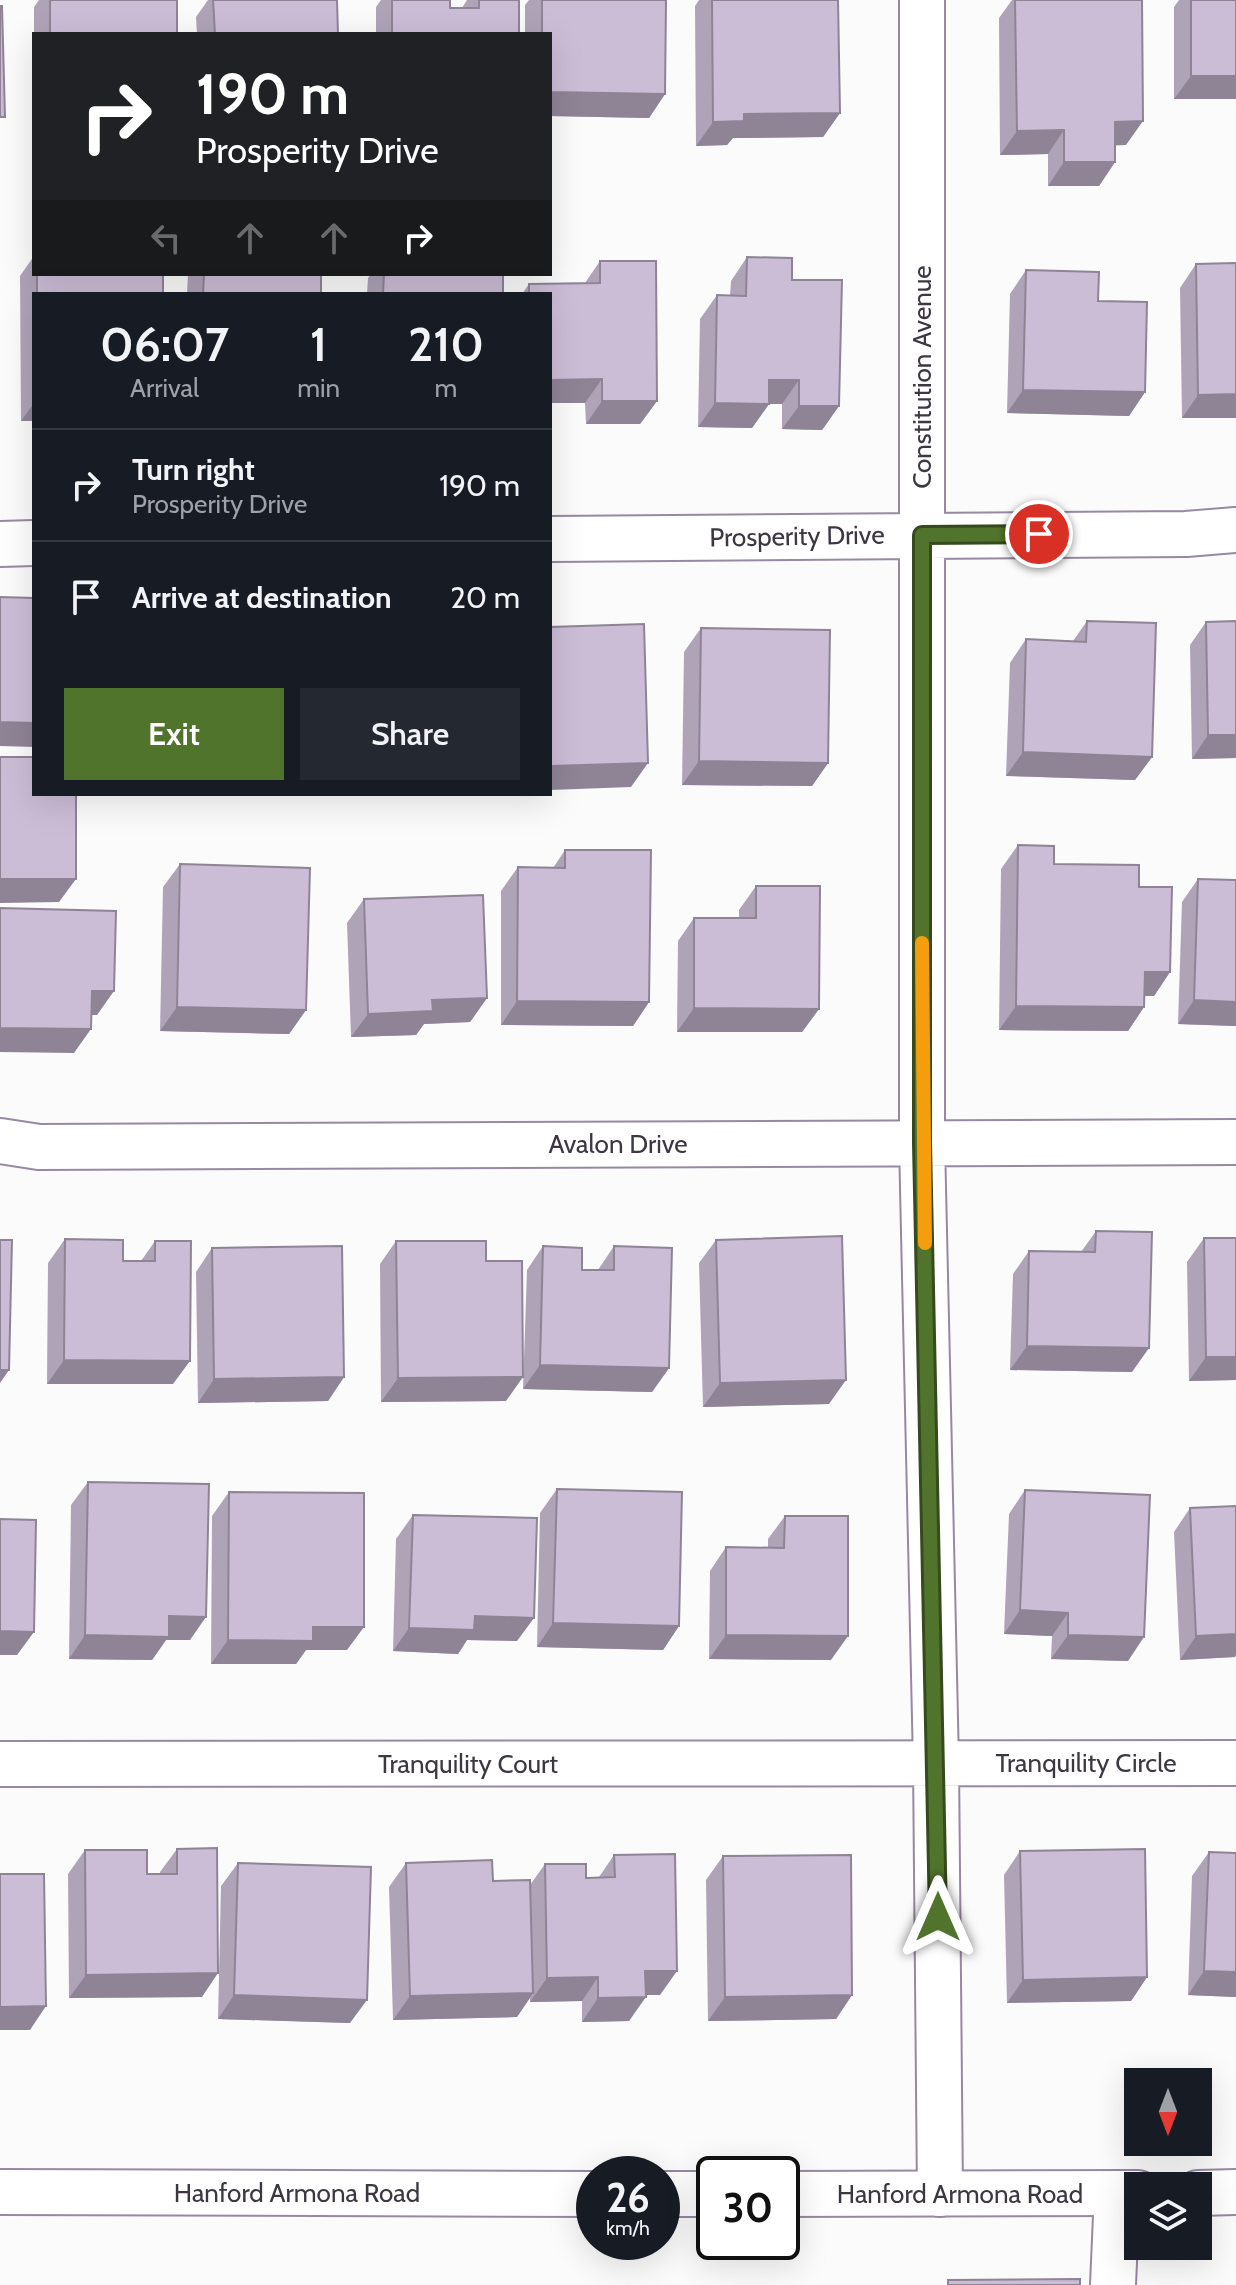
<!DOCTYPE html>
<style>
body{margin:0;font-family:Cabin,sans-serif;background:#242831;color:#f1f3f6;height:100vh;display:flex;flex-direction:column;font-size:30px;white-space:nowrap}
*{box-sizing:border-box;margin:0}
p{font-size:26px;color:#9ea1a6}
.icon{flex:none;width:44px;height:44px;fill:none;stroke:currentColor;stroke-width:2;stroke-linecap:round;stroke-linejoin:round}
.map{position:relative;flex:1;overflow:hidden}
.details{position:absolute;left:32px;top:292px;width:520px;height:504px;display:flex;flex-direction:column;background:#171b24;border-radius:0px;box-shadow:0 8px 32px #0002}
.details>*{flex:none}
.top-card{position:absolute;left:32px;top:32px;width:520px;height:244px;border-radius:0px;box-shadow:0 8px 32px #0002;background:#202124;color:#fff;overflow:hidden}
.needle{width:52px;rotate:180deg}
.buttons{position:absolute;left:1124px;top:2068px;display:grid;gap:16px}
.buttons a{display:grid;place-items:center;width:88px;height:88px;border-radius:0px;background:#171b24;box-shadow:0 8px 32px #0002;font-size:40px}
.speed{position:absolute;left:576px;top:2156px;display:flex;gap:16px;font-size:40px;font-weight:700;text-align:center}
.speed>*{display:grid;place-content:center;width:104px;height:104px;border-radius:50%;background:#171b24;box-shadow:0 8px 32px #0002;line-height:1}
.speed small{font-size:20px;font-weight:400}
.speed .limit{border:4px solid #111;border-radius:12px;background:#fff;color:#111}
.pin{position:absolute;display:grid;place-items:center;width:68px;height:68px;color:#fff;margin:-34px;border:4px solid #fff;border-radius:50%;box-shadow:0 2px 8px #0007}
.me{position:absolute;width:88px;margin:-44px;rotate:0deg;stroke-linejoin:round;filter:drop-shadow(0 0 6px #0008)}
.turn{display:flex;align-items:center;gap:28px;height:168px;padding:0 32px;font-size:36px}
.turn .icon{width:104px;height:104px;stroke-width:2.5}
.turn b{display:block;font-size:56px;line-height:68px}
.lanes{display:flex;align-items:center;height:76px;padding:0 32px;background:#0003;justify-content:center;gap:40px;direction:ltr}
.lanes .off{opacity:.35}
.eta{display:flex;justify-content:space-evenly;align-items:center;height:136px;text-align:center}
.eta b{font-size:48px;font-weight:600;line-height:56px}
.button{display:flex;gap:16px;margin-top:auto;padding:16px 32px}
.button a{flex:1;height:92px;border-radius:0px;background:#51742c;color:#fff;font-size:32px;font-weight:600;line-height:92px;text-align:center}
.button a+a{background:#242831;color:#f1f3f6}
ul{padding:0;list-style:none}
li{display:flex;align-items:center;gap:24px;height:112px;padding:0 32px;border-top:2px solid #363941}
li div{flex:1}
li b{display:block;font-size:30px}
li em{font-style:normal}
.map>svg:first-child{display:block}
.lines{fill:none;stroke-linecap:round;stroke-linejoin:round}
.minor-casing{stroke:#9789a1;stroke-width:48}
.major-casing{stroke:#9789a1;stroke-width:48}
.minor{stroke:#fff;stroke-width:44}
.major{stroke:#fff;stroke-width:44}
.wall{fill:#afa3b8}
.shaded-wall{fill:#8e8496}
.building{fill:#cbbdd6;stroke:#8e8496;stroke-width:2}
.route-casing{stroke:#354b1d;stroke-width:20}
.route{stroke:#51742c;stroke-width:14}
.slow{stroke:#f59e0b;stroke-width:14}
.labels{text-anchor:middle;stroke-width:8;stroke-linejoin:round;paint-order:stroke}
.street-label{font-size:26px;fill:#3c3741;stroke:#fff}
</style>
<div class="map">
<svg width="1236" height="2285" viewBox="0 0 1236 2285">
<rect width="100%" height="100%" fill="#fbfbfb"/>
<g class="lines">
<g class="minor-casing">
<path id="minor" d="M922 0V1143L936 1763 940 2194
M550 539 1186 534 1236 530
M0 544 34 543
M0 1141 39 1147 1236 1142
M0 1764 1236 1763
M1113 2285 1117 2193"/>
</g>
<g class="major-casing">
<path id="major" d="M0 2192 594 2194
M1198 2193 1236 2192
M662 2194H714
M782 2194 1138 2193"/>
</g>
<use href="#minor" class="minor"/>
<use href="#major" class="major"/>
</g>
<path class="wall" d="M39 0H177V34H34V139V7Z
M208 0H337L338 34H197L196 17Z
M381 0H450V8H462L467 0H519V34H376V7Z
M529 0H666L665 94 649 118 550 116V34H525V5Z
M699 0H838L840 113 823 137 733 138 727 145 696 146 695 6Z
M1012 0H1142L1126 145H1115V162L1099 186H1048V154L1000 155 999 18Z
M1179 0H1236V128V99H1174V7Z
M34 256V274H163V294H34V421H21L20 276Z
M747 257 792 280 839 406 822 430 782 429V404H769L752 428 698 427 700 319 717 295 730 296 731 281Z
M600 261 657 401 640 424H586L585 403 550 294H522L529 284 585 283Z
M1196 264 1236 418H1182L1180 288Z
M1026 270 1098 301 1145 392 1129 416 1007 413 1010 294Z
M188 274H321V294H187Z
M371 274H503V294H367L368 278Z
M1087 621 1152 757 1135 780 1006 776 1010 663 1026 639 1073 641Z
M1206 622 1236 758 1192 759 1190 645Z
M701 628 828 763 812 786 682 785 684 652Z
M1018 845 1054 864 1139 887 1170 972 1154 996H1144V1007L1128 1031 999 1030 1001 869Z
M565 850 649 1002 633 1026 501 1025V891L518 867 553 868Z
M180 864 306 1010 289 1034 160 1031 163 887Z
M1198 879 1236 1026 1178 1024 1182 902Z
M756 886 819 1009 802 1032H677L678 941 694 918H739V910Z
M364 899 487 998 470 1022 424 1024 416 1035 351 1037 347 923Z
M1096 1231 1132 1372 1010 1370 1013 1274 1029 1251 1081 1252Z
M1204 1238H1236V1380L1189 1381 1187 1262Z
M65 1239 123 1261H141L155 1241 173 1384H47L48 1263Z
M716 1240 829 1404 703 1407 699 1263Z
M396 1241 486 1261 506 1401 381 1402 380 1264Z
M543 1246 582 1270H598L614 1246 669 1368 652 1392 523 1389 527 1270Z
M212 1248 344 1377 328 1401 198 1403 196 1272Z
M88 1482 190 1640H166L152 1660 69 1659 71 1505Z
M557 1489 679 1626 663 1650 537 1647 540 1513Z
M1025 1490 1128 1661 1051 1659 1052 1636 1004 1634 1009 1514Z
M229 1492 347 1650H306L296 1664H211L212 1516Z
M1236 1506V1655L1235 1657 1180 1660 1174 1532 1190 1508Z
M413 1515 517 1641 467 1640 458 1654 393 1651 396 1539Z
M785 1516 831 1660 709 1659 710 1571 726 1547 768 1548V1539Z
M177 1849 202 1997 69 1998 68 1874 85 1850 147 1874H160V1872Z
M1020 1851 1147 1977 1131 2001 1007 2003 1004 1875Z
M1209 1852 1236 1853V1997L1188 1995 1192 1876Z
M614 1855 660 1995H646L629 2021 582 2022V2001L530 2002V1998L517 2017 393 2020 389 1887 406 1863 493 1881 530 1885 545 1864 586 1878 599 1877Z
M723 1856 852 1995 836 2019 708 2021 706 1880Z
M238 1863 350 2023 218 2019 221 1886Z"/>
<path class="shaded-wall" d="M1191 76H1236V99H1174Z
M550 92 665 94 649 118 550 116Z
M840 113 823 137 733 138 727 145 696 146 713 122 744 114Z
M1143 121 1126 145 1098 146 1115 122Z
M1064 130 1048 154 1000 155 1017 131Z
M1064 162H1115L1099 186H1048Z
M602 379 585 403H550V380Z
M769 380H799L782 404H753Z
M1023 390 1145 392 1129 416 1007 413Z
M1236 394V418H1182L1198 395Z
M602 401H657L640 424H586Z
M34 403V421H21Z
M715 403 769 404 752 428 698 427Z
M799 406H839L822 430 782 429Z
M0 722 34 723V747L0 746Z
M1208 735H1236V758L1192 759Z
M1023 752 1152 757 1135 780 1006 776Z
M699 761 828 763 812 786 682 785Z
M648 763 631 787 550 790V766Z
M0 879H76L59 902 0 903Z
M1145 972H1170L1154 996H1128Z
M92 991H114L97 1015H76Z
M487 998 470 1022 424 1024 416 1035 351 1037 368 1014 432 1000Z
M1194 1000 1236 1002V1026L1178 1024Z
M517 1001 649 1002 633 1026 501 1025Z
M1016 1006 1144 1007 1128 1031 999 1030Z
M177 1007 306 1010 289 1034 160 1031Z
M694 1008 819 1009 802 1032H677Z
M0 1028 91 1029 74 1053 0 1052Z
M1027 1346 1149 1348 1132 1372 1010 1370Z
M1206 1357H1236V1380L1189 1381Z
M64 1360 190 1361 173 1384H47Z
M540 1365 669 1368 652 1392 523 1389Z
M0 1370H9L0 1383Z
M344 1377 328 1401 198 1403 214 1379Z
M523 1377 506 1401 381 1402 398 1378Z
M846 1380 829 1404 703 1407 720 1383Z
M1020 1610 1068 1613 1052 1636 1004 1634Z
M169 1616 206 1617 190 1640H166L152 1660 69 1659 85 1635Z
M475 1616 534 1618 517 1641 467 1640 458 1654 393 1651 409 1628Z
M553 1623 679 1626 663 1650 537 1647Z
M313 1627H364L347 1650H306L296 1664H211L228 1640Z
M0 1631 34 1632 17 1655H0Z
M1236 1634V1655L1235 1657 1180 1660 1196 1636Z
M726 1635 848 1636 831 1660 709 1659Z
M1068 1635 1144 1637 1128 1661 1051 1659Z
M645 1971H677L660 1995H629Z
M1204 1971 1236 1972V1997L1188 1995Z
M218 1973 202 1997 69 1998 86 1975Z
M598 1977 582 2001 530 2002 547 1978Z
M1147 1977 1131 2001 1007 2003 1023 1980Z
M533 1993 517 2017 393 2020 410 1996Z
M234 1995 367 2000 350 2023 218 2019Z
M852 1995 836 2019 708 2021 725 1997Z
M646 1997 629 2021 582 2022 598 1998Z
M46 2006 30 2030H0V2007Z"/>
<path class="building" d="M50 0H177V34H50Z
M213 0H337L338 34H215Z
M392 0H450V8H479V0H519V34H392Z
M542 0H666L665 94 550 92V34H542Z
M712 0H838L840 113 744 114V121L713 122Z
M1015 0H1142L1143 121 1115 122V162H1064V130L1017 131Z
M1191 0H1236V76H1191Z
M0 6H2L5 117H0Z
M747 257 792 258V280H842L839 406H799V380H769V404L715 403 717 295 746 296Z
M600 261H656L657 401H602V379L550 380V294H529V284L600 283Z
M1236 263V394L1198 395 1196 264Z
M1026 270 1099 272 1098 301 1147 302 1145 392 1023 390Z
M37 274H163V294H37Z
M204 274H321V294H203Z
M384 274H503V294H383Z
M0 597 34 598V723L0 722Z
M1087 621 1156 623 1152 757 1023 752 1026 639 1086 642Z
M1236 621V735H1208L1206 622Z
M644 624 648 763 550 766V627Z
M701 628 830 630 828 763 699 761Z
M0 757H34V794H76V879H0Z
M1018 845 1054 846V864L1139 865V887H1172L1170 972H1145L1144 1007 1016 1006Z
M565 850H651L649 1002 517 1001 518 867 565 868Z
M180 864 310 868 306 1010 177 1007Z
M1198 879 1236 880V1002L1194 1000Z
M756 886H820L819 1009 694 1008V918H756Z
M483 895 487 998 432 1000 433 1011 368 1014 364 899Z
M0 908 116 911 114 991H92L91 1029 0 1028Z
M1096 1231 1152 1232 1149 1348 1027 1346 1029 1251 1095 1252Z
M842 1236 846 1380 720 1383 716 1240Z
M1204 1238H1236V1357H1206Z
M65 1239 123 1240V1261H155V1241H191L190 1361 64 1360Z
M0 1240H12L9 1370H0Z
M396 1241H486V1261H522L523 1377 398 1378Z
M342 1246 344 1377 214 1379 212 1248Z
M543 1246 582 1248V1270H614V1246L672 1248 669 1368 540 1365Z
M88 1482 209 1484 206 1617 169 1616V1637L85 1635Z
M557 1489 682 1492 679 1626 553 1623Z
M1025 1490 1150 1495 1144 1637 1068 1635V1613L1020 1610Z
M229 1492 364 1493V1627H313V1641L228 1640Z
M1236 1506V1634L1196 1636 1190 1508Z
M413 1515 537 1518 534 1618 475 1616 474 1630 409 1628Z
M785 1516H848V1636L726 1635V1547L784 1548Z
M0 1519 36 1520 34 1632 0 1631Z
M217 1848 218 1973 86 1975 85 1850H147V1874H177V1849Z
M1145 1849 1147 1977 1023 1980 1020 1851Z
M1209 1852 1236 1853V1972L1204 1971Z
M675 1854 677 1971H645L646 1997 598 1998V1977L547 1978 545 1864H586V1878L615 1877 614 1855Z
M851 1855 852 1995 725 1997 723 1856Z
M492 1860 493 1881 530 1880 533 1993 410 1996 406 1863Z
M238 1863 371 1867 367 2000 234 1995Z
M0 1874H44L46 2006 0 2007Z
M1080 2279V2285H948V2280Z"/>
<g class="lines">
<g class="route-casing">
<path id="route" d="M938 1917 922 1143V535L1039 534"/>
</g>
<use href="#route" class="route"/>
<path class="slow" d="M922 943 925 1243"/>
</g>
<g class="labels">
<g class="street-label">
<text transform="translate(922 377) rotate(-90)" y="9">Constitution Avenue</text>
<text transform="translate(797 536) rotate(-1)" y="9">Prosperity Drive</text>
<text x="618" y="1153">Avalon Drive</text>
<text x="1086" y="1772">Tranquility Circle</text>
<text x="468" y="1773">Tranquility Court</text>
<text x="297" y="2202">Hanford Armona Road</text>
<text x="960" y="2203">Hanford Armona Road</text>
</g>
</g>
</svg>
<div class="buttons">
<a><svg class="needle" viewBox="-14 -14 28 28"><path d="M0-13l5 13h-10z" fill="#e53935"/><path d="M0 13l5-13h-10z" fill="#9ea1a6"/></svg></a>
<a><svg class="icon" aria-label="layers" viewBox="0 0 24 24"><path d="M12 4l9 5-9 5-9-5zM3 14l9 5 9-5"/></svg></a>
</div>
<div class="speed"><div>26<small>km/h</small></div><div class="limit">30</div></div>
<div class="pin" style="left:1039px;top:534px;background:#d93025"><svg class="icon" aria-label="arrive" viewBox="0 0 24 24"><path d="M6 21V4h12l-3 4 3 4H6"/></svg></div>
<svg class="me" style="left:938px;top:1917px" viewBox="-20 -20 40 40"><path d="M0-17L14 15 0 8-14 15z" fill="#51742c" stroke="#fff" stroke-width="4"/></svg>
<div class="top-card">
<div class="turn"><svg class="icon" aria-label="right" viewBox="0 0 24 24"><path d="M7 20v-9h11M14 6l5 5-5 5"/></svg><div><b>190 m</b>Prosperity Drive</div></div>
<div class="lanes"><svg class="icon off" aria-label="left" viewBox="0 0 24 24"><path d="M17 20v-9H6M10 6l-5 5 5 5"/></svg><svg class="icon off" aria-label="ahead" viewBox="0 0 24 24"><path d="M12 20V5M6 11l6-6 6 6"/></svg><svg class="icon off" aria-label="ahead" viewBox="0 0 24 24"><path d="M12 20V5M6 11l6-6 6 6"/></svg><svg class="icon" aria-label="right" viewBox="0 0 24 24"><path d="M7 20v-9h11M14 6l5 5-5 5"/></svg></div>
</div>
<section class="details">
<div class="eta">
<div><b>06:07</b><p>Arrival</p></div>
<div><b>1</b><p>min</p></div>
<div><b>210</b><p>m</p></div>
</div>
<ul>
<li><svg class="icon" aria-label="right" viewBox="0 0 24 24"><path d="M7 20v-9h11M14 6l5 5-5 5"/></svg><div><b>Turn right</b><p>Prosperity Drive</p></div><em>190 m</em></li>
<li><svg class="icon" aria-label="arrive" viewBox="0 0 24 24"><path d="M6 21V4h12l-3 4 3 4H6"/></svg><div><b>Arrive at destination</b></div><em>20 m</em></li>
</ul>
<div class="button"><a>Exit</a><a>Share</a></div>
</section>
</div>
